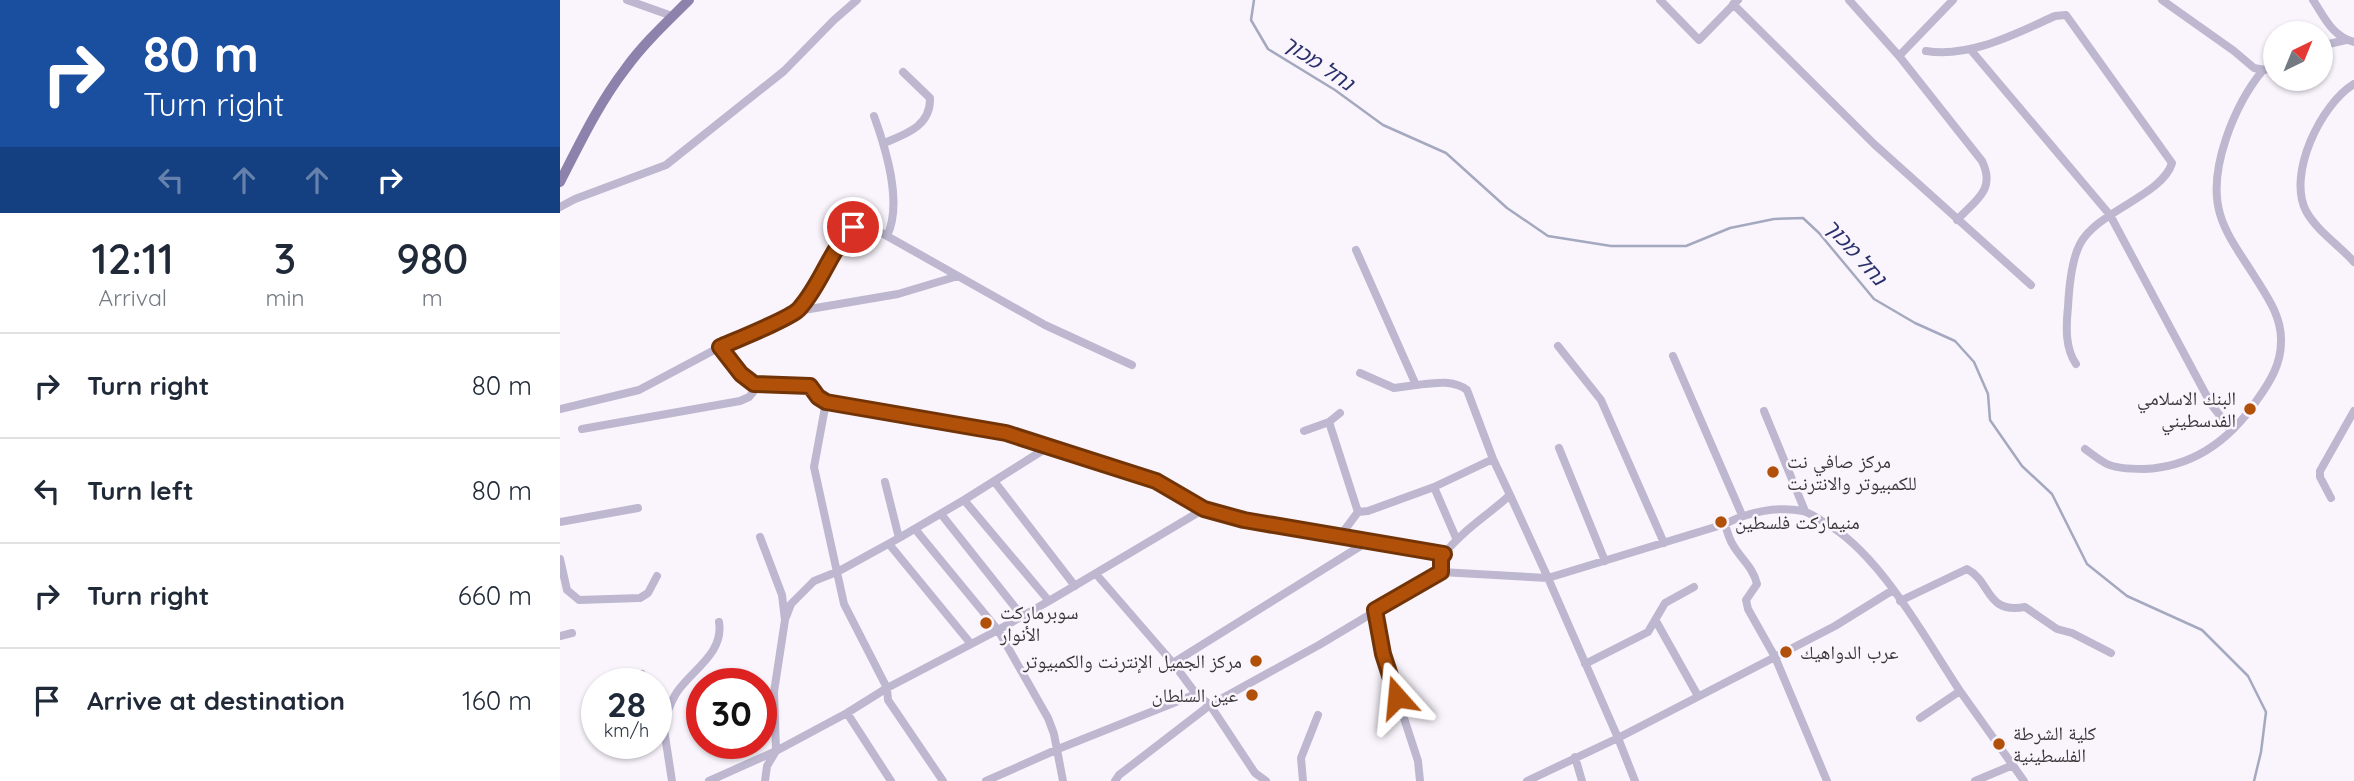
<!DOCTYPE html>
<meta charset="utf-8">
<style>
body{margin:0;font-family:Quicksand,"Noto Naskh Arabic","Noto Sans Hebrew",sans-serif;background:#f6f6f7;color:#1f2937;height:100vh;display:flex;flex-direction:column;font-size:26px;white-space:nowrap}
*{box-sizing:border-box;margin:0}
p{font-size:23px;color:#747a83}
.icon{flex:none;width:38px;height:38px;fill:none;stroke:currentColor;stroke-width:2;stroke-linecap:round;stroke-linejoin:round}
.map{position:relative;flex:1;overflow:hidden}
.side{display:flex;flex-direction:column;background:#fff;width:560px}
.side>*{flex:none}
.banner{background:#1a4fa0;color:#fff;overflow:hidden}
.needle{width:46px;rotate:43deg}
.tools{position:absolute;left:1703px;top:21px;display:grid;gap:14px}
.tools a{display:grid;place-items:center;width:70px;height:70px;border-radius:50%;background:#fff;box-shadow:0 2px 5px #0004;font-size:35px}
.speed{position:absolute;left:21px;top:668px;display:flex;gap:14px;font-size:35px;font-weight:700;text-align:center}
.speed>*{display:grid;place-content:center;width:91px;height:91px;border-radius:50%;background:#fff;box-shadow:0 2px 5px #0004;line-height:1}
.speed small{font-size:18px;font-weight:400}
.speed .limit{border:10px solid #d22;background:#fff;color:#111}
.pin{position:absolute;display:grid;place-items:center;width:60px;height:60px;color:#fff;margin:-30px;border:4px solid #fff;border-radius:50%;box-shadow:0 2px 7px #0007}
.me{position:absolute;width:77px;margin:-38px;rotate:342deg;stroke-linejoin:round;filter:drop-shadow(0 0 5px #0008)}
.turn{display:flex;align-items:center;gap:24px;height:147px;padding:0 28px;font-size:32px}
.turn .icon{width:91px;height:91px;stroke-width:2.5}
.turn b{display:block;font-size:49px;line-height:60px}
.lanes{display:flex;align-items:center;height:66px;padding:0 28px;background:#0003;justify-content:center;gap:35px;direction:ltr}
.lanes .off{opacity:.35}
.eta{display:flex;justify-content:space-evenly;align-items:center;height:119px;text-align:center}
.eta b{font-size:42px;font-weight:600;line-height:49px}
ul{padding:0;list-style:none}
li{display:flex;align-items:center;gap:21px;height:105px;padding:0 28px;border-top:2px solid #e0e1e3}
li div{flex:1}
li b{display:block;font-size:26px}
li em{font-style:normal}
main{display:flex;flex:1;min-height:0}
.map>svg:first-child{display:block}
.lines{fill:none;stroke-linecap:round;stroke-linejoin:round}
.stream{stroke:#a4a9bf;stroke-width:2.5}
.minor{stroke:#bdb8d0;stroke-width:8}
.major{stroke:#8c83ad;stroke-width:10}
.route-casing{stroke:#723406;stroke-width:18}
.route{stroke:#b05009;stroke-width:12}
.poi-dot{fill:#b05009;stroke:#faf5fd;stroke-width:2.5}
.labels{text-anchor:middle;stroke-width:5;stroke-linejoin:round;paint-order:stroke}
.poi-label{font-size:19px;fill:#383639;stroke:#faf5fd;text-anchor:start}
.water-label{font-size:21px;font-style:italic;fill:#2a306c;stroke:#faf5fd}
</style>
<main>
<section class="side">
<div class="banner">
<div class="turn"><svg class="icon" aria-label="right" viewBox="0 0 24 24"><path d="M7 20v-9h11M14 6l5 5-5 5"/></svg><div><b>80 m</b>Turn right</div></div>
<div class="lanes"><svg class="icon off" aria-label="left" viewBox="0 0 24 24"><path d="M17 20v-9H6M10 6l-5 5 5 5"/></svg><svg class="icon off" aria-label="ahead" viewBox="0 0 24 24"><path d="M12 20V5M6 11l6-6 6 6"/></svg><svg class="icon off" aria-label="ahead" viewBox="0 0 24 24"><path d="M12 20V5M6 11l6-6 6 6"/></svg><svg class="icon" aria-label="right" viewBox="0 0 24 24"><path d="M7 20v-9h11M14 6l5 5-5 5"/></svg></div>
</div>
<div class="eta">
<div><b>12:11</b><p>Arrival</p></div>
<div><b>3</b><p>min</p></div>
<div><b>980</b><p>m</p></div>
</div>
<ul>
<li><svg class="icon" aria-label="right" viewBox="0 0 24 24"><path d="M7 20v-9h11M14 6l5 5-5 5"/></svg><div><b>Turn right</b></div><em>80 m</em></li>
<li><svg class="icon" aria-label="left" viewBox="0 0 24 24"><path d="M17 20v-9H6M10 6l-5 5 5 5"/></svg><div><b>Turn left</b></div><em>80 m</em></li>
<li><svg class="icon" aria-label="right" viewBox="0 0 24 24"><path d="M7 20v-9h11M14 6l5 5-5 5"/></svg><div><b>Turn right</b></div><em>660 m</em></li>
<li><svg class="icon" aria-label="arrive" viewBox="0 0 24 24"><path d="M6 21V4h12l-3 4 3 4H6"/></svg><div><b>Arrive at destination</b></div><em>160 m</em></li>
</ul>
</section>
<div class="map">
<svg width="1794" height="781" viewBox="0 0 1794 781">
<rect width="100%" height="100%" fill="#faf5fd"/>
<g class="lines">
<path class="stream" d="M694 0 691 20 708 49 775 90 823 125 886 153 947 208 988 236 1051 246H1126L1170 228 1214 219 1243 218 1259 233 1314 299 1355 323 1395 341 1414 362 1428 394 1430 420 1462 466 1492 494 1527 564 1567 596 1642 630 1688 676 1706 712 1701 752 1694 781"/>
<path class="minor" d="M67 0 112 16
M1100 0 1139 40 1178 0
M1289 0 1339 56 1422 161C1436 190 1416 200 1397 220
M1602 0 1674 51 1694 68 1705 70 1715 65
M1753 0C1765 18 1772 36 1794 42
M1173 4 1314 144 1471 285
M1760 46 1786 40
M1410 49 1550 215 1651 404 1671 430
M1366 51C1410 58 1455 34 1495 16L1506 15 1612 163C1602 196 1537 211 1520 244 1511 261 1509 288 1508 307 1506 327 1505 348 1516 364
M1339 56 1393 0
M1794 84C1761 104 1727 174 1746 211 1757 231 1779 245 1794 262
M314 116C326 149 343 203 327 236
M324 143C346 134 371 126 370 98L343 72
M0 207 15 199 106 165 224 71 274 20 297 0
M796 250 856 385C873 383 893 379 907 390L933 459 950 495C928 515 902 531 884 554
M238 311 338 294 398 276
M998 346 1041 400 1104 543
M160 347C176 339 229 319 239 310 262 287 272 237 301 223L311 227 485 325 572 365
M1113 356 1182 515
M800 373 834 388 856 385
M266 402 254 467 284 604 327 688 328 700 383 781
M0 409 79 390 160 347 181 374 195 384 249 386 258 397 266 402 446 433 488 447
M1204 411 1245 511
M769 422 798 512
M22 429 180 401 189 397 199 385
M744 431 769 422 780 413
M999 448 1045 561
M1525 449C1532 454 1539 460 1547 464 1557 469 1573 469 1584 469 1633 467 1670 440 1697 400 1710 382 1721 364 1721 342 1722 316 1706 295 1693 274 1681 255 1666 235 1660 214 1647 170 1675 104 1703 70
M434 481 515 586
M1771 498 1760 477V471L1794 411
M381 514 462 616
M0 522 78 508
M355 529 438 630 489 601 404 500
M780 536 798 512 808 511 874 487
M339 538 404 500 488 447 596 480 644 509 668 516 714 526 884 554 881 558V572L759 645 650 705 695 773 706 781
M896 538 874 487 933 459
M329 544 411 644
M0 559 7 590 19 600 80 598 88 593 97 576
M881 572 988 578 950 495
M536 574 613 663 636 694 650 705 559 775 555 781
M489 601 644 509
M1340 601 1407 569C1432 582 1425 614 1465 607L1497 629 1512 633 1551 653
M815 610 823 654 858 761 860 781
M226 617 231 604 254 581 279 571 339 538 325 482
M1096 621 1138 696
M0 636 12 633
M613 663 807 542
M1025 664 1088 632 1105 603 1134 587
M82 674 87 684
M1400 691 1464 781
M96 701 103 723 112 781
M287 713 331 781
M103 723C107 713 111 701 117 692 133 669 164 653 159 622
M1015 757 1022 781
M149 781 216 751 214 692 225 620 222 595 200 537
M205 781 207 766 216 751 287 713 327 688 438 630 488 718 494 734 503 781
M426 781 498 749 636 694
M743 781 741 758 758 715
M967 781 1058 738 988 578 1165 524C1188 512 1217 506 1243 511 1249 513 1256 517 1262 521 1319 551 1364 637 1400 691L1360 718
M1075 781 1058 738 1215 657 1188 609 1186 600 1197 584C1193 567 1181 559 1173 545 1169 539 1167 531 1165 524
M1267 781 1215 657 1275 626 1333 590
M1415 781 1453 765"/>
<path class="major" d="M0 182C20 143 39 103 66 68 84 43 107 22 129 0"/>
</g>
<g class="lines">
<g class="route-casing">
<path id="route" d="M293 227C270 250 261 285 239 309 231 318 176 340 160 347L181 374 194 384 250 386 258 397 266 402 446 433 596 481 644 509 684 520 884 554 881 558V572L815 610 823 654 837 697"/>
</g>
<use href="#route" class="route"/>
</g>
<g class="poi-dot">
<circle cx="1690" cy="409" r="7"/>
<circle cx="1213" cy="472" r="7"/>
<circle cx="1161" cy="522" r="7"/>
<circle cx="426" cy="623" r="7"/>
<circle cx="1226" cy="652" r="7"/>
<circle cx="696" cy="661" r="7"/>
<circle cx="692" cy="695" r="7"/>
<circle cx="1439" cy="744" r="7"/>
</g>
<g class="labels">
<g class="poi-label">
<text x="1676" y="405" text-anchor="end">البنك الاسلامي<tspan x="1676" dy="22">الفدسطيني</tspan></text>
<text x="1227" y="468">مركز صافي نت<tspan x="1227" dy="22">للكمبيوتر والانترنت</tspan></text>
<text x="1175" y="529">منيماركت فلسطين</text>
<text x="440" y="619">سوبرماركت<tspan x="440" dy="22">الأنوار</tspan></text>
<text x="1240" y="659">عرب الدواهيك</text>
<text x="682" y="668" text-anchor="end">مركز الجميل الإنترنت والكمبيوتر</text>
<text x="678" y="702" text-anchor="end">عين السلطان</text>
<text x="1453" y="740">كلية الشرطة<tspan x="1453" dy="22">الفلسطينية</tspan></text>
</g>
<g class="water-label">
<text transform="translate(758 63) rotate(34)" y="7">נחל מכוך</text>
<text transform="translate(1295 252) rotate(48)" y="7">נחל מכוך</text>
</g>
</g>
</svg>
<div class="tools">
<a><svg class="needle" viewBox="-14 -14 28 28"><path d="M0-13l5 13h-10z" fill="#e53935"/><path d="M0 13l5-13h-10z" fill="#747a83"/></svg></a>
</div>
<div class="speed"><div>28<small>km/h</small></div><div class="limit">30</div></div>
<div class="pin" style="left:293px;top:227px;background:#d93025"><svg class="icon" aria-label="arrive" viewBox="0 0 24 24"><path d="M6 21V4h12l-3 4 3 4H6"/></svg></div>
<svg class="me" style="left:837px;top:697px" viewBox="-20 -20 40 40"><path d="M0-17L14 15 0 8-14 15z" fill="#b05009" stroke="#fff" stroke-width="4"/></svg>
</div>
</main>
